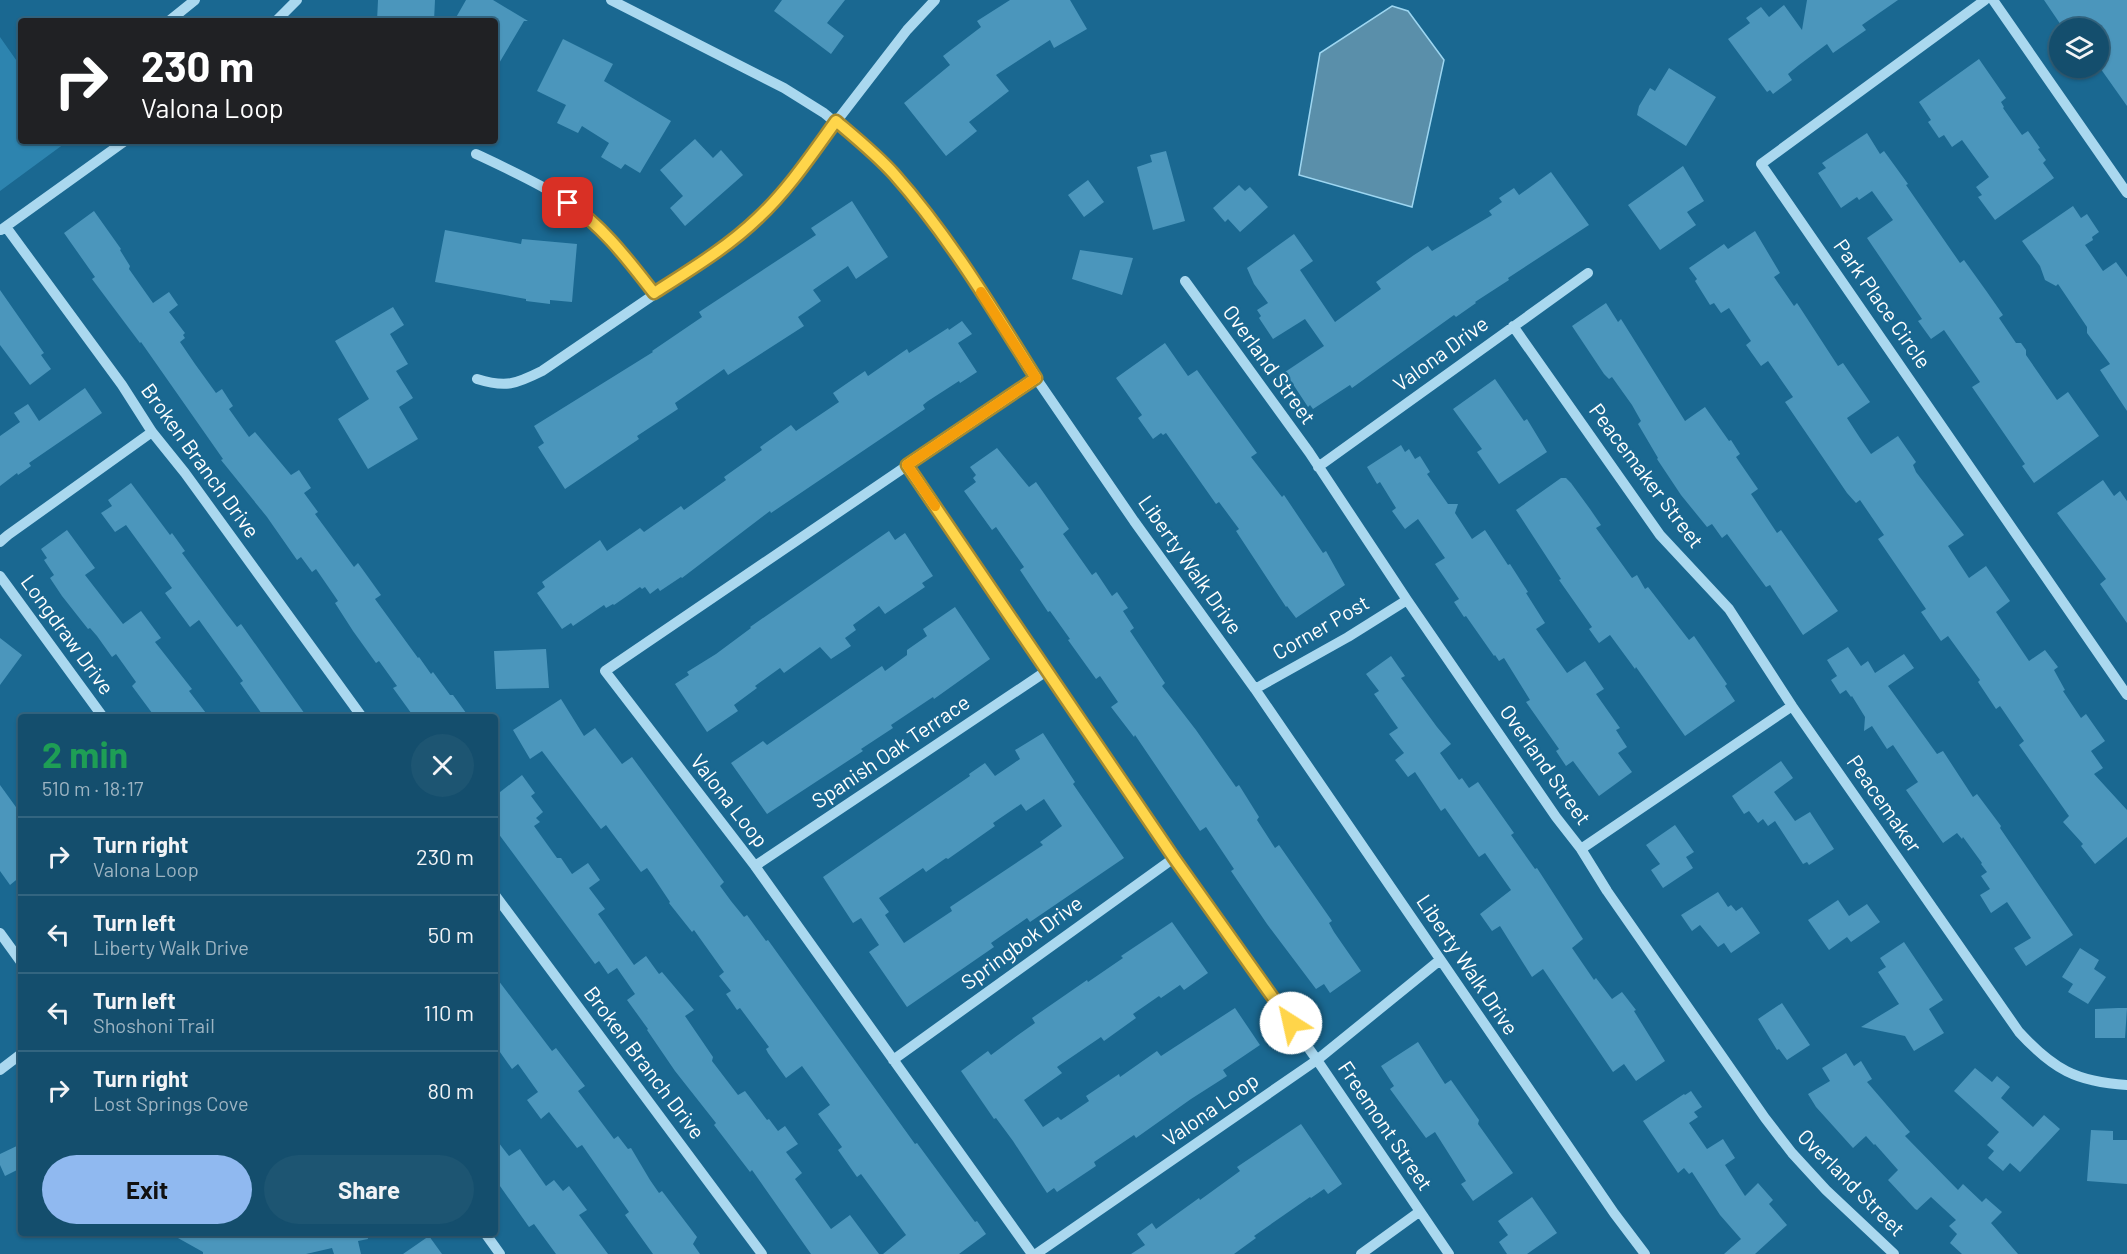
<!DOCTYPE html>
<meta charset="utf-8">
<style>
body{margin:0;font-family:Barlow,sans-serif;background:#1d5572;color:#f1f3f6;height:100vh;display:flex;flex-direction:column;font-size:22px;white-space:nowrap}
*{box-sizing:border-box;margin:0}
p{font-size:20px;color:#9db4c2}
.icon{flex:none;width:33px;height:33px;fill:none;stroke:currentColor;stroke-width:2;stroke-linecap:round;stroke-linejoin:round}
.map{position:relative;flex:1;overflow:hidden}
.panel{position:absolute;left:18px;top:714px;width:480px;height:522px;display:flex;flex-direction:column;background:#144e6d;border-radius:6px;box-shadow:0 2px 4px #0004,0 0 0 2px #336580}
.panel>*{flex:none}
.top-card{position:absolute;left:18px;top:18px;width:480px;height:126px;border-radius:6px;box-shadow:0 2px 4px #0004,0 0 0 2px #336580;background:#202124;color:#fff;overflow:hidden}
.tools{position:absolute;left:2049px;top:18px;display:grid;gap:12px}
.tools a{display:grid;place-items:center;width:60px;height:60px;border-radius:50%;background:#144e6d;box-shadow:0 2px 4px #0004,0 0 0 2px #336580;font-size:30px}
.pin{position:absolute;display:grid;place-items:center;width:51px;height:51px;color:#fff;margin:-26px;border-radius:12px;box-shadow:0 3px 9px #0006}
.me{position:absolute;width:66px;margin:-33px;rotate:325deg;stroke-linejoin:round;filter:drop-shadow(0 0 4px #0008)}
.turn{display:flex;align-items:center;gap:21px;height:126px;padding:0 24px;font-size:27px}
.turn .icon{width:78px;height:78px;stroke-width:2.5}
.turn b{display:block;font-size:42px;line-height:51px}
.round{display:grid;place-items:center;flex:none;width:63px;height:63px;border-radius:32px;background:#1d5572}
.headline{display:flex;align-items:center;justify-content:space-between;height:102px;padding:0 24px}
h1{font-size:36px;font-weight:700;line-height:45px;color:#1e9e55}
.primary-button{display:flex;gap:12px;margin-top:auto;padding:12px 24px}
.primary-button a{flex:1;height:69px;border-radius:36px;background:#90b9f0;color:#111;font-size:24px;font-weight:700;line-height:69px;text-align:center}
.primary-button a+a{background:#1d5572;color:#f1f3f6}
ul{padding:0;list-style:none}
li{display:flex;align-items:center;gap:18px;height:78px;padding:0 24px;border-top:2px solid #336580}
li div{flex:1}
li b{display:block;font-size:22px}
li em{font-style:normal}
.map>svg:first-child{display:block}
.green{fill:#2d84af}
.water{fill:#5a8faa;stroke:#9dd6f1;stroke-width:1.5}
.building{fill:#4b96bc;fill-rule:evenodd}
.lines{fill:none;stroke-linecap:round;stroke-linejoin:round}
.minor{stroke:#aad8ef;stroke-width:10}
.route-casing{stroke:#a68a30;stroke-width:15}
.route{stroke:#ffd54a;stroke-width:10}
.slow{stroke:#f59e0b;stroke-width:10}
.labels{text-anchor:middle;stroke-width:5;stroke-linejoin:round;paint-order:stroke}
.street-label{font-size:21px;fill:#fff;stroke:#1a6891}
</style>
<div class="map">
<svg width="2127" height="1254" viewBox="0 0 2127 1254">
<rect width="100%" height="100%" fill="#1a6891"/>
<path class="green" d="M0 37 21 67V141H68L0 191Z"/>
<path class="water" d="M1392 6 1408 11 1444 60 1412 207 1299 175 1320 53Z"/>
<path class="building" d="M378 0H435L434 21H377Z
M466 0H493L528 21H524L495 70V21H454Z
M782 0H845L827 23 844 36 831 54 774 11Z
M1010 0H1070L1087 29 1054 48 1050 40 996 75 1009 91 969 122 977 131 946 156 904 103 950 65 943 56 981 27 977 21Z
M1807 0H1898L1862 25 1866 30 1833 53 1827 44 1799 65 1788 74 1792 80 1773 94 1770 90 1767 92 1728 39 1750 23 1746 18 1761 7 1769 17 1784 5 1802 30Z
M2044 0H2127V106L2098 65V28H2063Z
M563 39 613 64 604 81 671 121 640 173 625 164 621 169 601 157 609 143 582 126 578 133 557 123 566 105 537 91Z
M1979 59 2006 98 2001 102 2004 107 2003 108 2022 135 2028 131 2040 148 2038 149 2046 160 2043 163 2054 178 1995 220 1978 197 1982 195 1976 187 1989 177 1962 140 1952 147 1944 135 1939 138 1928 122 1931 120 1919 102Z
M1669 68 1716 97 1686 146 1637 115 1639 106 1650 88 1655 91Z
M1867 133 1880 154 1884 151 1908 184 1906 185 1960 263 1964 260 1987 292 2003 315 1999 318 2016 343H2021L2026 350V355L2057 400 2068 392 2099 436 2034 483 2022 466 2025 464 1972 387 1980 382 1944 330 1931 339 1918 321 1922 319 1867 238 1893 220 1872 191 1859 200 1857 197 1841 208 1818 173 1826 168 1822 163Z
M695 139 713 158 721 150 743 175 685 226 670 208 683 196 660 170Z
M1166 151 1185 221 1153 230 1137 167 1152 162 1150 155Z
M1683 166 1704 201 1687 212 1696 225 1660 250 1628 205Z
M1551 172 1589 225 1508 278 1509 280 1475 302 1476 303 1456 317 1454 315 1352 388 1350 385 1313 409 1310 405 1308 407 1285 372 1324 346 1305 319 1273 339 1259 318 1261 316 1257 310 1268 303 1254 284 1247 268 1294 234 1313 261 1300 270 1335 322 1381 289 1376 282 1414 255 1428 246 1432 251 1492 215 1489 211 1502 202 1499 198 1514 188 1519 195Z
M1088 180 1104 202 1084 217 1068 195Z
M1239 185 1245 191 1250 187 1268 207 1240 232 1228 219 1225 222 1213 208Z
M852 201 888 257 856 279 848 266 813 290 821 301 798 317 804 326 728 375 724 369 675 403 678 409 637 436 639 439 565 489 538 447 544 443 534 426 653 352 652 351 702 317 699 312 816 235 811 228Z
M2073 206 2081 218 2087 214 2099 232 2092 237 2093 240 2085 245 2103 271 2116 262 2127 277V411L2100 370 2110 364 2087 333V327L2058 284 2056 286 2045 280 2040 266 2022 241Z
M94 211 121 249 120 250 130 266 129 269 153 303 169 292 178 305 169 312 185 333 183 335 185 338 180 342 195 364 216 393 222 389 233 406 229 409 249 437 255 432 291 475 299 470 311 488 304 493 318 512 315 514 354 567 358 563 381 595 375 599 418 658 419 657 431 674 433 672 450 695H453L469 717H414L393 688 397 686 379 661 376 663 353 631 335 603 338 601 316 569 312 572 301 557 297 560 267 517 221 460 223 459 141 342 140 343 92 279 95 277 64 233Z
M445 230 521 244 522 239 577 244 572 302 550 300V304L526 301V299L435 282Z
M1755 231 1780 273 1774 277 1794 306 1797 303 1838 366 1843 363 1870 402 1847 418 1860 438 1871 454 1898 436 1916 462 1913 465 1916 472 1964 535 1948 546 1969 578 1986 566 2010 601 1996 612 2029 661 2045 650 2058 667 2054 670 2065 690 2063 691 2081 718 2086 714 2105 741 2091 751 2103 768 2094 774 2127 810V837L2095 864 2081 846 2083 844 2063 822 2069 816 2019 745 2024 741 2000 706 1996 709 1978 682 1980 680 1948 636 1941 641 1921 612 1926 609 1878 539 1884 535 1860 500 1856 503 1847 493 1785 402 1793 397 1768 361 1761 366 1746 345 1751 341 1729 308 1721 313 1714 303 1710 305 1695 281 1697 279 1689 268 1724 244 1728 249Z
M1080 250 1133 258 1122 295 1072 279Z
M0 290 44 353 41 355 51 369 30 385 0 345Z
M1606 303 1618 322 1621 319 1685 421 1705 407 1729 441 1731 440 1740 454 1736 457 1758 489 1751 494 1777 533 1781 530 1838 611 1803 635 1770 585 1766 587 1727 534 1722 538 1712 524 1707 527 1681 495 1657 459 1658 458 1638 424 1641 421 1632 405 1612 377 1609 379 1604 374 1572 326Z
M393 307 404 325 390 334 408 364 396 371 413 398 399 407 418 439 368 469 338 419 369 399 335 341Z
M962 321 972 334 958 343 977 372 960 383 959 381 928 401 923 405 925 409 771 513 770 511 682 578 681 577 660 591 658 588 650 594 645 587 642 589 640 587 614 605 613 604 606 608 604 605 573 626 571 623 562 629 537 593 545 587 542 582 600 540 607 551 640 528 644 532 681 506 684 510 726 480 724 477 762 450 760 447 791 425 796 431 839 402 833 393 846 384 865 371 868 376 907 349 909 353 948 328 949 330Z
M1165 343 1188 376 1197 370 1207 384 1257 453 1251 457 1282 497 1284 495 1323 553 1326 551 1345 585 1296 618 1287 606 1286 607 1236 531 1239 529 1219 502 1216 504 1166 433 1163 435 1161 433 1153 439 1138 418 1142 415 1116 378Z
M1495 379 1524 421 1527 419 1547 452 1499 484 1477 452 1482 449 1453 409Z
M85 388 102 413 29 463 31 466 18 475 17 473 0 486V436L20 422 14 413 28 404 39 421Z
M1401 445 1405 452 1409 449 1415 459 1420 456 1430 472 1427 474 1448 504H1458L1455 513 1472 539 1485 530 1508 565 1510 564 1528 592 1526 593 1545 623 1536 629 1567 673 1585 661 1604 689 1596 694 1620 728 1616 730 1627 747 1618 753 1632 772 1599 796 1573 761 1566 766 1556 751 1559 749 1526 702 1530 700 1504 658 1499 661 1495 655 1494 656 1466 616 1464 617 1454 602 1459 599 1435 564 1445 558 1418 519 1405 529 1392 511 1396 508 1380 482 1377 484 1367 467Z
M997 448 1029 487 1036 482 1069 529 1063 534 1092 575 1096 572 1112 596 1117 592 1128 608 1123 611 1134 628 1130 631 1165 683 1162 686 1196 730 1236 787 1239 785 1259 817 1257 820 1275 848 1279 845 1332 921 1329 923 1334 932 1361 971 1330 993 1324 984 1316 989 1267 924 1231 871 1234 869 1206 827 1200 831 1135 735 1134 737 1111 707 1118 702 1100 676 1096 679 1068 640 1070 639 1050 611 1048 612 1020 570 1024 567 996 527 992 530 964 491 976 482 973 478 976 475 970 467Z
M1561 478H1566L1571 483 1590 509 1601 525 1596 528 1632 578 1637 575 1645 589 1648 587 1689 640 1694 636 1727 684 1725 686 1735 701 1685 736 1636 667 1635 669 1610 635 1599 643 1589 629 1592 627 1559 580 1561 579 1516 510Z
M2103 480 2114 496 2120 491 2127 501V623L2100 584 2106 579 2057 513Z
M131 483 170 535 172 533 185 551 182 553 227 614 237 627 241 624 307 717H264L240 683 243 681 199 620 190 627 165 593 172 588 126 525 115 532 101 513 112 506 108 500Z
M67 530 95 568 85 575 123 624 141 611 161 638 155 642 192 689 189 691 209 717H155L132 686 136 682 116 654 112 657 97 636 90 628 88 629 62 596 50 578 54 575 44 560 47 558 41 549Z
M889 531 895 540 905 533 933 576 922 583 925 587 885 614 879 606 853 625 856 630 845 638 851 646 831 659 820 647 784 673 780 668 755 686 757 688 734 705 738 711 707 732 675 684 689 675 687 672 716 654 751 628 750 627Z
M955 607 990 659 934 699 933 697 891 725 893 728 861 749 863 751 767 814 731 763 763 741 767 745 882 666 885 671 907 655V650L927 636 923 629Z
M0 638 22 655 0 685Z
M1848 647 1861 666 1868 661 1875 673 1904 654 1914 668 1888 686 1937 754 1943 751 1973 797 1977 794 2001 826 2000 828 2073 935 2026 966 2014 948 2031 938 2007 902 1991 913 1980 895 1990 889 1981 876 1987 872 1981 864 1982 863 1963 837 1962 839 1957 833 1943 843 1906 790 1918 782 1893 745 1887 749 1872 726 1864 731 1865 717 1852 696 1851 697 1846 690 1840 694 1831 680 1837 676 1827 660Z
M546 649 549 688 496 689 494 651Z
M1391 656 1405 676 1401 678 1437 727 1451 744 1440 753 1459 780 1462 778 1469 788 1478 782 1514 833 1511 835 1535 869 1537 868 1583 939 1572 948 1594 980 1596 978 1612 999 1622 992 1636 1010 1634 1011 1665 1061 1636 1081 1624 1064 1613 1072 1543 969 1532 977 1500 926 1492 931 1480 914 1511 890 1485 853 1479 857 1445 808 1441 811 1415 772 1408 777 1395 760 1404 753 1389 734 1398 728 1374 694 1379 691 1366 674Z
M561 699 584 736 595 728 622 764 632 757 724 882 720 886 731 901 744 917 747 915 766 941 768 940 915 1144 917 1143 975 1222 977 1221 986 1234 959 1254H883L906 1235 861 1174 857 1177 838 1150 842 1147 818 1114 830 1105 802 1066 786 1078 768 1053 766 1049 769 1047 740 1008 737 1010 726 994 731 991 719 976 724 972 694 930 692 932 669 903 670 902 652 875 647 868 641 872 606 825 601 829 542 751 530 759 513 730Z
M1043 733 1075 782 1073 784 1124 858 1030 922 1027 918 991 943 994 947 907 1007 869 952 879 945 861 918 853 923 823 877 970 776 969 774 985 763 995 776 1020 759 1015 750ZM1044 799 1062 826 1040 842 1043 845 950 907 952 911 904 943 885 915 889 912 879 898 923 868 926 872 946 858 948 859 995 826 993 823 1021 804 1026 811Z
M1781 761 1793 778 1774 792 1795 821 1810 812 1834 849 1809 865 1807 862 1803 864 1775 821 1768 826 1763 819 1758 823 1749 811 1744 814 1732 796Z
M522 775 535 793 531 796 543 812 536 818 540 822 534 826 557 858H561L572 874 588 863 600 880 589 888 605 909 598 914 634 965 646 956 659 974 662 972 694 1010 685 1016 713 1057 712 1061 738 1095 745 1091 767 1120 769 1119 778 1131 785 1126 798 1144 786 1152 802 1173 795 1179 831 1229 850 1215 879 1254H811L752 1170 750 1172 714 1125 716 1123 675 1071 647 1030 648 1029 627 1000 635 994 617 968 608 974 599 961 595 964 495 829V796Z
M0 785 21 814V876L10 885 0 871Z
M1675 825 1694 852 1686 857 1693 868 1663 888 1651 870 1660 864 1646 845Z
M1718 892 1728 907 1731 905 1736 911 1742 907 1760 933 1731 953 1724 943 1718 947 1700 925 1692 931 1681 915Z
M1838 900 1849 916 1867 904 1880 922 1851 942 1847 937 1829 950 1808 920Z
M1172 922 1208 973 1184 990 1180 985 1161 998 1159 996 1133 1014 1136 1018 1104 1041 1101 1037 1057 1067 1062 1073 1024 1100 1043 1127 1058 1117 1061 1120 1089 1101 1086 1096 1119 1074 1120 1077 1157 1051 1161 1056 1235 1008 1260 1045 1223 1070 1227 1076 1191 1099 1136 1138 1134 1135 1094 1162 1096 1166 1057 1192 1054 1188 1047 1193 1013 1141 996 1118 994 1119 961 1071 988 1051 991 1055 1018 1035 1035 1023 1032 1018 1087 980 1088 982 1123 958 1121 956Z
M1904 942 1943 1000 1929 1009 1944 1033 1914 1051 1905 1036 1861 1027 1899 1004 1878 972 1886 967 1880 958Z
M2080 948 2099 960 2094 969 2106 977 2088 1004 2068 992 2073 984 2062 977Z
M495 976 552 1051 556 1048 585 1086 578 1091 614 1139 618 1136 628 1149 631 1148 650 1180 659 1193 662 1191 697 1237 693 1244 700 1254H653L625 1215 629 1212 582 1145 577 1148 549 1112 541 1119 527 1100 538 1092 518 1064 512 1069 495 1045Z
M1782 1003 1810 1045 1787 1060 1779 1049 1777 1050 1758 1019Z
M2118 1008H2127L2125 1038H2095V1009Z
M1418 1042 1445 1084 1451 1080 1479 1120 1478 1124 1513 1173 1473 1201 1461 1184 1466 1181 1435 1132 1426 1138 1390 1089 1394 1086 1381 1066Z
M1846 1053 1854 1066 1861 1061 1872 1079 1867 1082 1910 1132 1905 1136 1958 1190 1963 1184 1982 1202 1986 1198 2002 1212 1991 1223 2018 1254H1962L1950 1243 1957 1234 1949 1226 1956 1220 1931 1197 1917 1210 1915 1209 1888 1180 1898 1170 1875 1144 1874 1145 1866 1136 1853 1148 1816 1107 1808 1094 1830 1081 1822 1068Z
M1975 1068 1992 1082 1997 1076 2010 1087 2001 1098 2033 1127 2044 1115 2060 1129 2020 1172 2010 1163 2003 1171 1988 1158 1994 1151 1987 1145 1999 1132 1954 1091Z
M1691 1091 1702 1107 1694 1112 1698 1117 1689 1123 1707 1149 1723 1139 1735 1158 1725 1165 1745 1196 1758 1183 1773 1200 1769 1204 1787 1225 1755 1254H1724L1741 1239 1720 1215 1692 1172 1689 1174 1684 1168 1678 1173 1643 1121 1684 1094 1685 1095Z
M1301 1124 1342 1184 1328 1194 1324 1189 1311 1198 1310 1197 1254 1236 1256 1238 1234 1254H1131L1145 1245 1137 1234 1152 1223 1156 1229 1199 1198 1200 1200 1240 1171 1237 1167Z
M2091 1130 2113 1131V1140H2127V1184L2087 1181Z
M495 1138 509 1156 520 1149 546 1186 554 1180 563 1191 569 1186 587 1210 579 1215 608 1254H556L534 1224 529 1227 495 1179Z
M21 1144V1168L5 1176 0 1165V1154Z
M1532 1197 1557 1233 1527 1254H1507L1499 1242 1508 1235 1498 1221Z
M169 1233H367L368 1239 358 1241 361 1254H334L332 1248 306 1254H203V1252Z
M429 1236 442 1254H403Z"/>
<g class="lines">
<path class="minor" d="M611 0 784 88 824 113 877 157 914 198 983 294 1036 378 1134 521 1255 689 1614 1213 1645 1254
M1985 0 1761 164 2127 695
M1993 0 2127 193
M169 21 195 0
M276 21 297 0
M476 154C512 171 561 193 591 220 615 241 634 268 654 293
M6 227 122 385 152 432 185 473 362 717
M1 230 125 141
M1185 281 1309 452 1407 600 1556 817 1581 849 1607 891 1765 1118 1792 1153 1826 1190 1894 1254
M1513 326 1660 535 1729 609 1792 706
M477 379C506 388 516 384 542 371L721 249 759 218 789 183 907 30 935 0
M907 465 1174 858 1317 1060 1036 1254
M1318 467 1588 273
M0 542 8 535 152 432
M0 576 103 717
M1255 689 1348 637 1407 600
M1581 849 1792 706 2019 1032C2053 1069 2076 1082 2127 1085
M755 866 1048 670
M495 895 762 1254
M0 933 21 962
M1440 960 1317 1060 1449 1254
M893 1060 1174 858
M0 1070 21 1054
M485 1233 500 1254
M1032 1254 755 866 605 671 1036 378
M1361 1254 1419 1212"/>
</g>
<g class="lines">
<g class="route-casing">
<path id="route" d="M568 203C604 227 628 260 654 293 690 270 728 247 758 218 788 190 812 154 836 121 856 138 877 155 894 174 949 236 992 308 1036 378L907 465 1174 858 1291 1023"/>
</g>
<use href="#route" class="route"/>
<path class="slow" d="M935 506 907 465 1036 378 981 292"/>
</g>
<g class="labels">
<g class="street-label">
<text transform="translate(1882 304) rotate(55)" y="7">Park Place Circle</text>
<text transform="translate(1441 354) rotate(-36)" y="7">Valona Drive</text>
<text transform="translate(1269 365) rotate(54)" y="7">Overland Street</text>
<text transform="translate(200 461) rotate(54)" y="7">Broken Branch Drive</text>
<text transform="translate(1646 476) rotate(53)" y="7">Peacemaker Street</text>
<text transform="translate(1190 565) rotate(55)" y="7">Liberty Walk Drive</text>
<text transform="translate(1321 628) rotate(-30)" y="7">Corner Post</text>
<text transform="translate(67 635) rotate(54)" y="7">Longdraw Drive</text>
<text transform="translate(891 752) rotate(-34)" y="7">Spanish Oak Terrace</text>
<text transform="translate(1545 765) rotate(55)" y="7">Overland Street</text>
<text transform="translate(729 801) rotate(52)" y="7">Valona Loop</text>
<text transform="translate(1884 804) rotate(55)" y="7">Peacemaker</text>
<text transform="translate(1022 943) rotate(-36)" y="7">Springbok Drive</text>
<text transform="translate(1467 965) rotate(56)" y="7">Liberty Walk Drive</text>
<text transform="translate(644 1063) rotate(53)" y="7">Broken Branch Drive</text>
<text transform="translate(1211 1110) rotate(-35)" y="7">Valona Loop</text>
<text transform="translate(1385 1126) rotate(56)" y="7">Freemont Street</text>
<text transform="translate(1851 1183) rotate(45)" y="7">Overland Street</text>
</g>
</g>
</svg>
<div class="tools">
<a><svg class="icon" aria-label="layers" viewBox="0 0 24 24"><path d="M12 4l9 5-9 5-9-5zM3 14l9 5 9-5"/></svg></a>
</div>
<div class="pin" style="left:568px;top:203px;background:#d93025"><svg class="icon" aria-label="arrive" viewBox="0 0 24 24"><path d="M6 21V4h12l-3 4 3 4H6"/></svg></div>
<svg class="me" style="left:1291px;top:1023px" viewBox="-20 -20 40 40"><circle r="19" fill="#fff"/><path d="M0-13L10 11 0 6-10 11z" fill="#ffd54a"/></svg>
<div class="top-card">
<div class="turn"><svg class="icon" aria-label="right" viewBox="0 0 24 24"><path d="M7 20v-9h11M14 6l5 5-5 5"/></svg><div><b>230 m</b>Valona Loop</div></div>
</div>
<section class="panel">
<div class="headline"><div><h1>2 min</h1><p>510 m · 18:17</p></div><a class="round"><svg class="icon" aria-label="close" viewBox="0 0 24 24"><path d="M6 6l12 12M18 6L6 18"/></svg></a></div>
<ul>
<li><svg class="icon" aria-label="right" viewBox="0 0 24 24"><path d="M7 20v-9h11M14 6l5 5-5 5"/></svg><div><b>Turn right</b><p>Valona Loop</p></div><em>230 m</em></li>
<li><svg class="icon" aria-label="left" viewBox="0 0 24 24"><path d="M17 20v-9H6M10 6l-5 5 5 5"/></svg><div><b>Turn left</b><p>Liberty Walk Drive</p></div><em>50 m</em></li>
<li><svg class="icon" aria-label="left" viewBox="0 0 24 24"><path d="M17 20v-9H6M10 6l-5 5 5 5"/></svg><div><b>Turn left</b><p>Shoshoni Trail</p></div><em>110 m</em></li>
<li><svg class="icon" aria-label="right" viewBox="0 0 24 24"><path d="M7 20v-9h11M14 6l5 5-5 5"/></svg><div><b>Turn right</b><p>Lost Springs Cove</p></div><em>80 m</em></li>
</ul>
<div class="primary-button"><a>Exit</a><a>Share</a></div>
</section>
</div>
